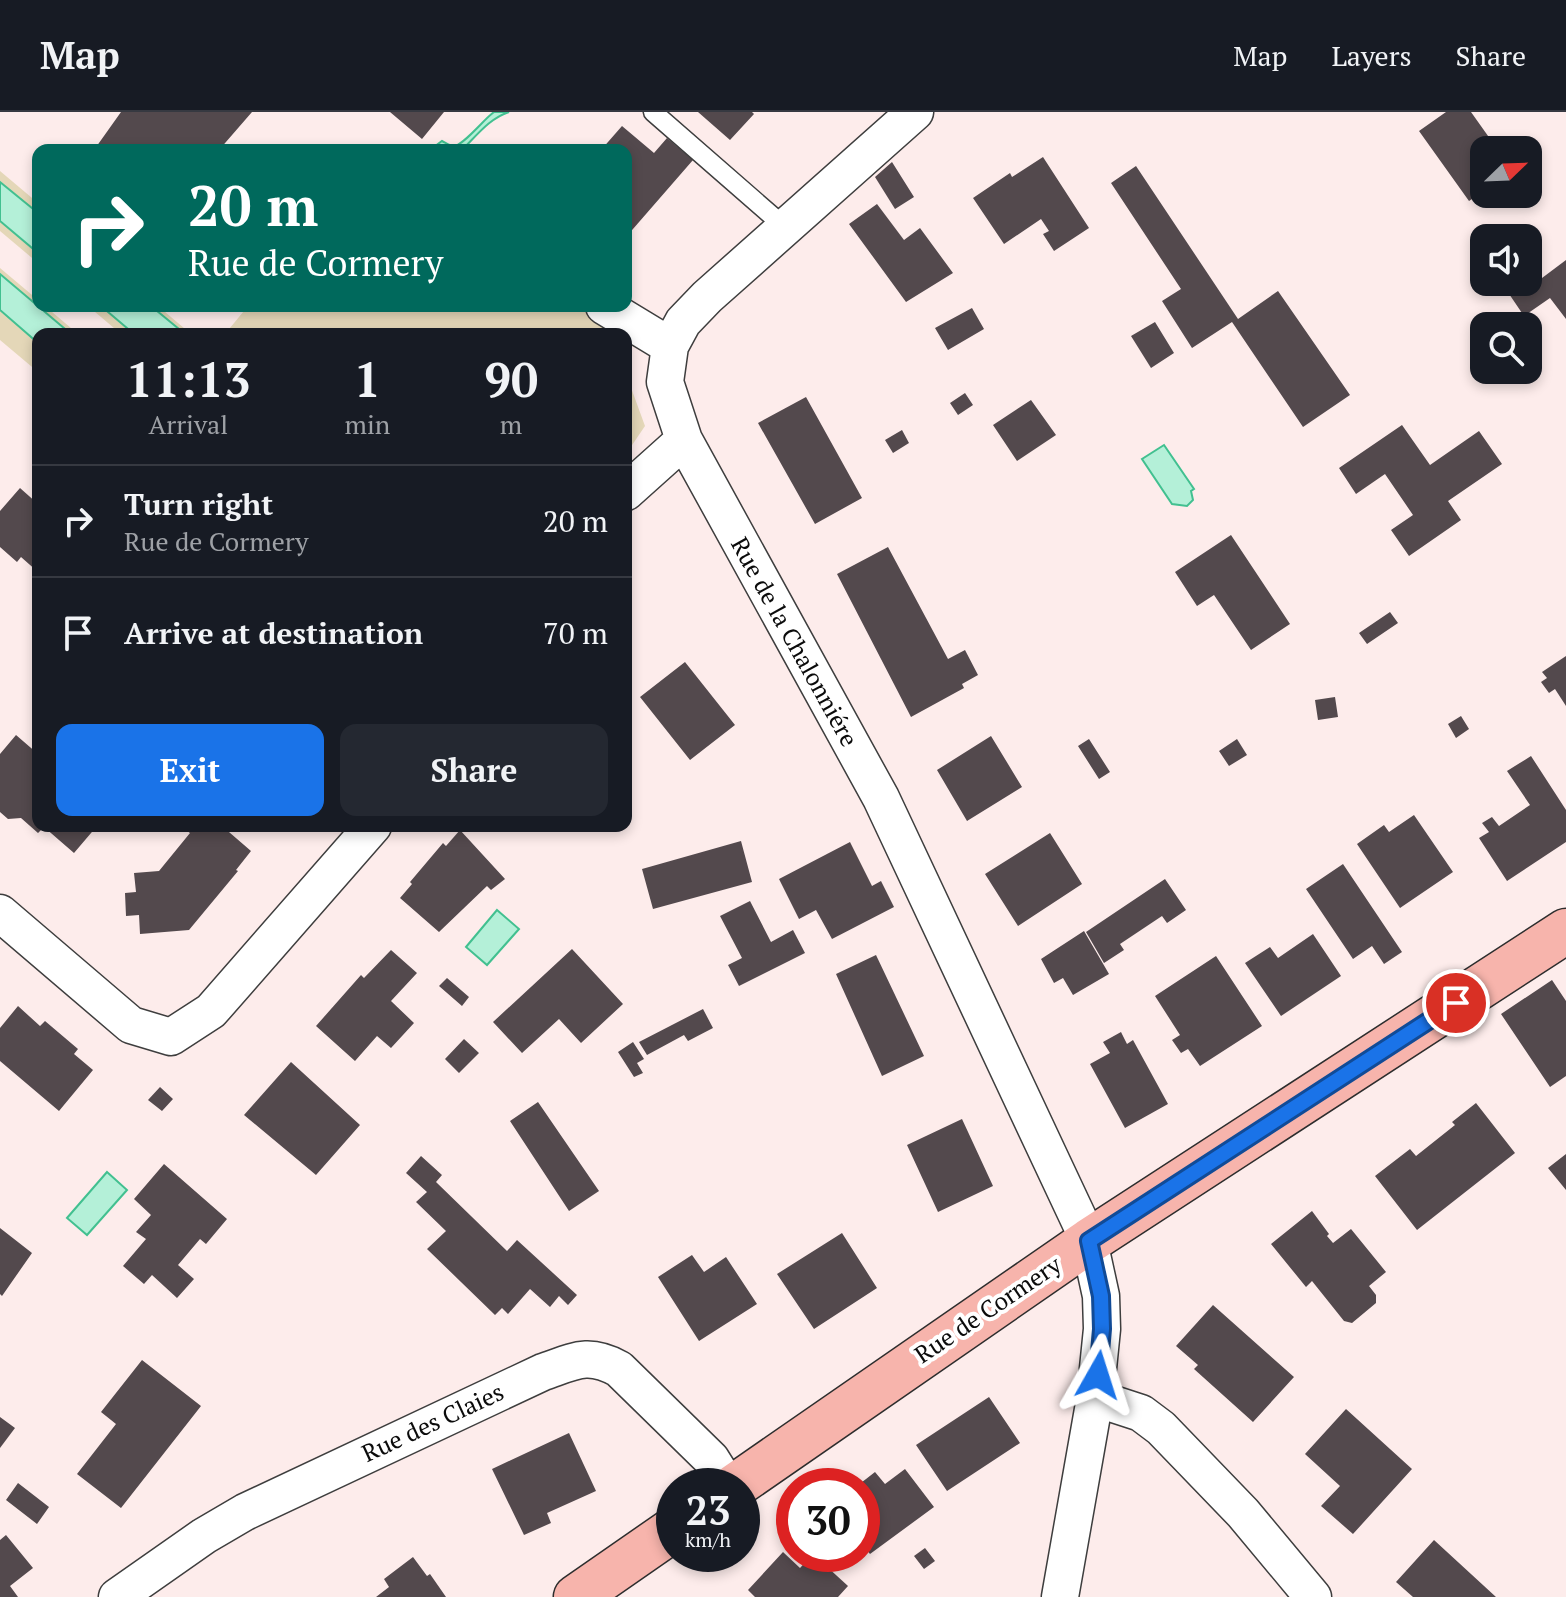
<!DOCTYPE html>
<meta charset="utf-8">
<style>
body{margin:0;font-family:"PT Serif",serif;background:#242831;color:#f1f3f6;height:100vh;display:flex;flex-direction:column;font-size:30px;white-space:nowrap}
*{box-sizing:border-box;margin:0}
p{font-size:26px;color:#9ea1a6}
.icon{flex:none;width:44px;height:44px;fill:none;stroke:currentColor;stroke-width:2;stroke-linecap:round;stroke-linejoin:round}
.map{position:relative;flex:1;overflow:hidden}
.side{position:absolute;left:32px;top:216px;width:600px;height:504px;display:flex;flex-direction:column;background:#171b24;border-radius:16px;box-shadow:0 4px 12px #0003}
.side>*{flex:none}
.guide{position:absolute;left:32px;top:32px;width:600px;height:168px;border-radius:16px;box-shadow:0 4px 12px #0003;background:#00695c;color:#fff;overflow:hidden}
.needle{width:52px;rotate:67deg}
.buttons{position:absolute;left:1470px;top:24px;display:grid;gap:16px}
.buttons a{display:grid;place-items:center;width:72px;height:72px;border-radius:16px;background:#171b24;box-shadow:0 4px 12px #0003;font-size:40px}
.speed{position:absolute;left:656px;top:1356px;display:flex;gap:16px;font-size:40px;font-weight:700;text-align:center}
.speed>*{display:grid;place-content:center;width:104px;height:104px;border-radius:50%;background:#171b24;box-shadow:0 4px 12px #0003;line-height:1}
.speed small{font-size:20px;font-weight:400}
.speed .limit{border:12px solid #d22;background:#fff;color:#111}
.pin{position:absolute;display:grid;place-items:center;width:68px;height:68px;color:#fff;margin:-34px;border:4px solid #fff;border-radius:50%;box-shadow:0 2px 8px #0007}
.me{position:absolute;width:88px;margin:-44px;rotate:6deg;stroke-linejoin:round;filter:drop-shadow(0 0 6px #0008)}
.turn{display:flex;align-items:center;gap:28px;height:168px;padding:0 24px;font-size:36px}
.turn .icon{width:104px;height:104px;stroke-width:2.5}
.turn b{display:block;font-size:56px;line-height:68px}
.eta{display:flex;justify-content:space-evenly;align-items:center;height:136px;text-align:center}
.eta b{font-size:48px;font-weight:700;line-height:56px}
.primary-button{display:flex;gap:16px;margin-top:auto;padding:16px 24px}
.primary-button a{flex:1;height:92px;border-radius:16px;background:#1a73e8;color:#fff;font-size:32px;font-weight:700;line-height:92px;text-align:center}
.primary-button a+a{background:#242831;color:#f1f3f6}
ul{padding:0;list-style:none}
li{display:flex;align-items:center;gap:24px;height:112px;padding:0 24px;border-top:2px solid #363941}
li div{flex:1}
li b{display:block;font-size:30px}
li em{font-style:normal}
header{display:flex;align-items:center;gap:48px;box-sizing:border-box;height:112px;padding:0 40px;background:#171b24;border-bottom:2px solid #363941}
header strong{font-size:38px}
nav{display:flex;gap:44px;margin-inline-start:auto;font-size:28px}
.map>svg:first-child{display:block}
.green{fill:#e4d7b8}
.water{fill:#b4f0d8;stroke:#42c090;stroke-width:2}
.building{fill:#53494d}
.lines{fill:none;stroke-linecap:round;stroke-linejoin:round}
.service-casing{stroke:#3e3e3e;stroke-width:21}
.minor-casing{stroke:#3e3e3e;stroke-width:39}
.secondary-casing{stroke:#2d2d2d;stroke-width:47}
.service{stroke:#fff;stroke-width:18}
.minor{stroke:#fff;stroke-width:36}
.secondary{stroke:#f7b4ac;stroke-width:44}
.route-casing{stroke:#114b97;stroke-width:20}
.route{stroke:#1a73e8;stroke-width:14}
.labels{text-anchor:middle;stroke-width:8;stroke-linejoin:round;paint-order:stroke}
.street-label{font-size:24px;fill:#0b0b0b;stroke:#fff}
</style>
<header>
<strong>Map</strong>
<nav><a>Map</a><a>Layers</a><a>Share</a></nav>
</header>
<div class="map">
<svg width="1566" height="1485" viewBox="0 0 1566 1485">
<rect width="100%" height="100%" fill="#fdeceb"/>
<path class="green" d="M0 59 38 91V151L0 119Z
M0 156 38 188V194H45L78 222H38V260L0 228Z
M88 194H158L191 222H121Z
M248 194H583L612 222H225Z
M626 262 645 314 626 342Z"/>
<path class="water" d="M494 0H509C490 6 477 23 463 37L436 38 434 35 442 29C446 31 450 34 454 34 463 34 485 6 494 0Z
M0 70 38 101V141L0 109Z
M0 162 71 222H38V231L0 198Z
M101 194H151L185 222H134Z
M1164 333 1194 377 1191 379 1193 388 1187 394 1172 392 1142 347Z
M497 798 519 817 487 853 466 835Z
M107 1060 127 1078 87 1123 67 1106Z"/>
<path class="building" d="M121 0H252L219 38H94Z
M390 0H444L422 27Z
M698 0H752L754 2 730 28Z
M1446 0H1471L1498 38H1484V79L1469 89 1419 19Z
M622 14 654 41 667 26 693 48 626 125V38H601Z
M1043 45 1089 116 1054 139 1043 122 1049 119 1041 107 1004 132 973 86 1010 61 1012 65Z
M892 50 914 85 895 97 875 65Z
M1136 54 1238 207 1278 179 1350 283 1303 315 1232 210 1192 236 1162 189 1181 177 1111 71Z
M877 92 904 128 920 116 953 161 906 190 849 112Z
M1566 148V207L1550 186 1524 204 1501 170H1528V152L1531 150 1542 166Z
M972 196 984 217 948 238 935 216Z
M1155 210 1174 241 1151 256 1131 224Z
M965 281 973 293 958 303 950 291Z
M806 285 862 386 815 412 758 311Z
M1031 288 1056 323 1017 349 993 313Z
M1402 313 1430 353 1479 319 1502 352 1448 389 1461 408 1409 444 1391 418 1413 403 1385 362 1356 382 1339 356Z
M902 318 909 331 893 341 885 328Z
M20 376 38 392V460L21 445 17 450 0 435V399Z
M1231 423 1290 512 1251 538 1214 483 1197 494 1175 460Z
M888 435 948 547 965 538 978 563 962 572 964 576 911 605 837 462Z
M1390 500 1398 511 1367 532 1359 521Z
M1566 544V594L1555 577 1549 581 1541 570 1547 566 1542 560Z
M685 550 735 613 690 648 640 585Z
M1335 585 1338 605 1318 608 1315 588Z
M1461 604 1469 617 1456 626 1448 612Z
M16 623 38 642V714H97L74 741 44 715 38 721 21 706 8 707 0 700V642Z
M991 624 1022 675 967 709 937 658Z
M1089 627 1110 660 1099 667 1078 634Z
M1237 627 1247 643 1229 654 1219 639Z
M1531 644 1566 698V730L1507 769 1479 726 1489 720 1482 711 1492 705 1499 714 1530 693 1507 659Z
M1414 703 1453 760 1400 796 1357 732 1384 713 1389 720Z
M181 714H222L251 739 236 758 238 759 189 818 140 822 139 803 126 804 125 781 136 780 134 761 159 759 190 721Z
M460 718 505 767 491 778 487 774 439 820 400 786 412 772 410 770 443 731 446 734Z
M1050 721 1082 772 1018 814 985 762Z
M741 729 752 770 653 797 642 757Z
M850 730 872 774 881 769 894 795 832 827 816 798 799 807 779 767Z
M1343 752 1402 840 1384 852 1372 834 1353 847 1306 777Z
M1165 767 1186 798 1167 811 1162 804 1120 832 1124 838 1104 851 1086 820Z
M750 789 771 830 793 818 805 841 739 874 728 853 742 846 720 804Z
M1084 819 1109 862 1073 883 1063 866 1054 871 1041 847Z
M1313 822 1341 864 1281 904 1245 851 1270 835 1278 846Z
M572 837 623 892 581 931 559 907 522 941 493 910Z
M391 838 417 861 391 889 414 911 391 936 377 924 355 949 316 914 361 863 364 866Z
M876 843 924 944 882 964 836 862Z
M1216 844 1262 914 1200 954 1188 937 1181 941 1172 928 1180 923 1155 884Z
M447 866 469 885 462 894 439 874Z
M1552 868 1566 889V964L1550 975 1501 902Z
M18 894 40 914 45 909 78 937 74 942 93 958 59 999 0 949V916Z
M703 897 713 916 688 929 684 923 647 943 639 930Z
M1121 920 1127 932 1133 928 1168 992 1125 1016 1090 952 1110 941 1103 930Z
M464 927 479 941 459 961 445 947Z
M633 930 644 947 637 951 643 961 634 965 618 940Z
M291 950 360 1013 316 1063 244 1003Z
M160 975 173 987 162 999 148 988Z
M538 990 599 1079 569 1099 510 1009Z
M1476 991 1515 1041 1417 1118 1375 1064 1410 1037 1416 1044 1455 1013 1452 1010Z
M962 1007 993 1074 938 1100 907 1033Z
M1566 1042V1078L1548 1056Z
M421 1044 442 1063 436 1070 507 1139 517 1128 577 1183 568 1193 559 1184 550 1195 530 1177 508 1202 502 1196 495 1203 427 1137 446 1119 416 1090 427 1080 406 1061Z
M164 1052 227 1107 206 1132 200 1127 178 1153 194 1167 177 1186 152 1163 144 1172 123 1154 146 1127 136 1120 151 1103 134 1087Z
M1312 1099 1329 1122 1327 1124 1333 1131 1351 1117 1386 1160 1369 1174 1376 1183V1191L1352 1211 1344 1209 1312 1169 1306 1175 1271 1132Z
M0 1116 32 1141 2 1184 0 1182Z
M842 1121 877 1176 814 1217 777 1162Z
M692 1143 704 1160 726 1145 757 1192 699 1229 658 1165Z
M1213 1193 1294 1265 1253 1310 1194 1257 1198 1253 1176 1234Z
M142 1248 201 1294 121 1396 77 1362 116 1312 101 1300Z
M989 1285 1020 1331 947 1379 916 1333Z
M1346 1297 1412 1357 1353 1422 1321 1394 1340 1374 1305 1342Z
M0 1305 15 1316 0 1336Z
M569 1321 596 1379 547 1401 551 1411 524 1423 492 1357Z
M905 1357 934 1395 870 1442 862 1432V1374H857L875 1360 885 1372Z
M18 1371 49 1395 37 1412 6 1388Z
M6 1423 33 1456 10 1474 18 1485H0V1428Z
M1434 1428 1496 1485H1413L1396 1470Z
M925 1436 935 1449 924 1457 914 1444Z
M783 1440 800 1456 813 1442 848 1474 838 1485H755L748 1478Z
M413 1445 427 1464 430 1462 446 1485H376L389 1475 384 1467Z"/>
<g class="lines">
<g class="service-casing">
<path id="service" d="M653 0 786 116"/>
</g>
<g class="minor-casing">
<path id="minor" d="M915 0 707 185 683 210 670 234 665 270 684 328 881 686 1089 1129 1101 1184 1102 1217 1095 1286 1060 1485
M604 194 670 234
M626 380 684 328
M0 801 131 913 171 925 211 899 373 714
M1095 1286 1141 1301 1161 1316 1243 1401 1313 1485
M117 1485 204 1424 245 1400 543 1260C575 1249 588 1240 619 1257L711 1347 728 1374"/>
</g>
<g class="secondary-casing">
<path id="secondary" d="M735 1374 1089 1129 1566 819
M576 1485 674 1417"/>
</g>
<use href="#service" class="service"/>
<use href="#minor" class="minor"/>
<use href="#secondary" class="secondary"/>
</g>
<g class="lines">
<g class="route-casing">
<path id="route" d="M1098 1263 1102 1217 1101 1184 1089 1129 1456 891"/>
</g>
<use href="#route" class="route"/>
</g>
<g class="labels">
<g class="street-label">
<text transform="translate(794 530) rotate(61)" y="8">Rue de la Chalonniére</text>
<text transform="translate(988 1198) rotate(-34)" y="8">Rue de Cormery</text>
<text transform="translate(433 1311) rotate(-25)" y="8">Rue des Claies</text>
</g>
</g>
</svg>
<div class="buttons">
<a><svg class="needle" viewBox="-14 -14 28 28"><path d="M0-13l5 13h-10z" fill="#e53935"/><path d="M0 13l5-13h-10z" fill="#9ea1a6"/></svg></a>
<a><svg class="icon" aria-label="sound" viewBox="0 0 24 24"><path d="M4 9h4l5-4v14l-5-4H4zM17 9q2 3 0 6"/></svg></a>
<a><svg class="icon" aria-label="search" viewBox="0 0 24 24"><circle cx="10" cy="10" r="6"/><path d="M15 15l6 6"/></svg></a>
</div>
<div class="speed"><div>23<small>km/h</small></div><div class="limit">30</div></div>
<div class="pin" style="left:1456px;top:891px;background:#d93025"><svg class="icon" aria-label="arrive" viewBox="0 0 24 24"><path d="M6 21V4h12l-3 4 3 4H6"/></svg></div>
<svg class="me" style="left:1098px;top:1263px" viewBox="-20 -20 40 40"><path d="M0-17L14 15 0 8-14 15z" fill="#1a73e8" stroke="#fff" stroke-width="4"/></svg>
<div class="guide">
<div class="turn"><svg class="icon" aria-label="right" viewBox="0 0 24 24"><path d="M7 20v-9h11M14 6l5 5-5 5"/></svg><div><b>20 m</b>Rue de Cormery</div></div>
</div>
<section class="side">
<div class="eta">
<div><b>11:13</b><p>Arrival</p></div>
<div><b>1</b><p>min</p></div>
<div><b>90</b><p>m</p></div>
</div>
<ul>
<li><svg class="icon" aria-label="right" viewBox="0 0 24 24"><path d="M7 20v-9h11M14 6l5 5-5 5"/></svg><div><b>Turn right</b><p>Rue de Cormery</p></div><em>20 m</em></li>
<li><svg class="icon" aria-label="arrive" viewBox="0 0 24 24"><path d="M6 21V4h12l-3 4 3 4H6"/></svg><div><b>Arrive at destination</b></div><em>70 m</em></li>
</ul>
<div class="primary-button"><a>Exit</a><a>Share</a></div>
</section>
</div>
